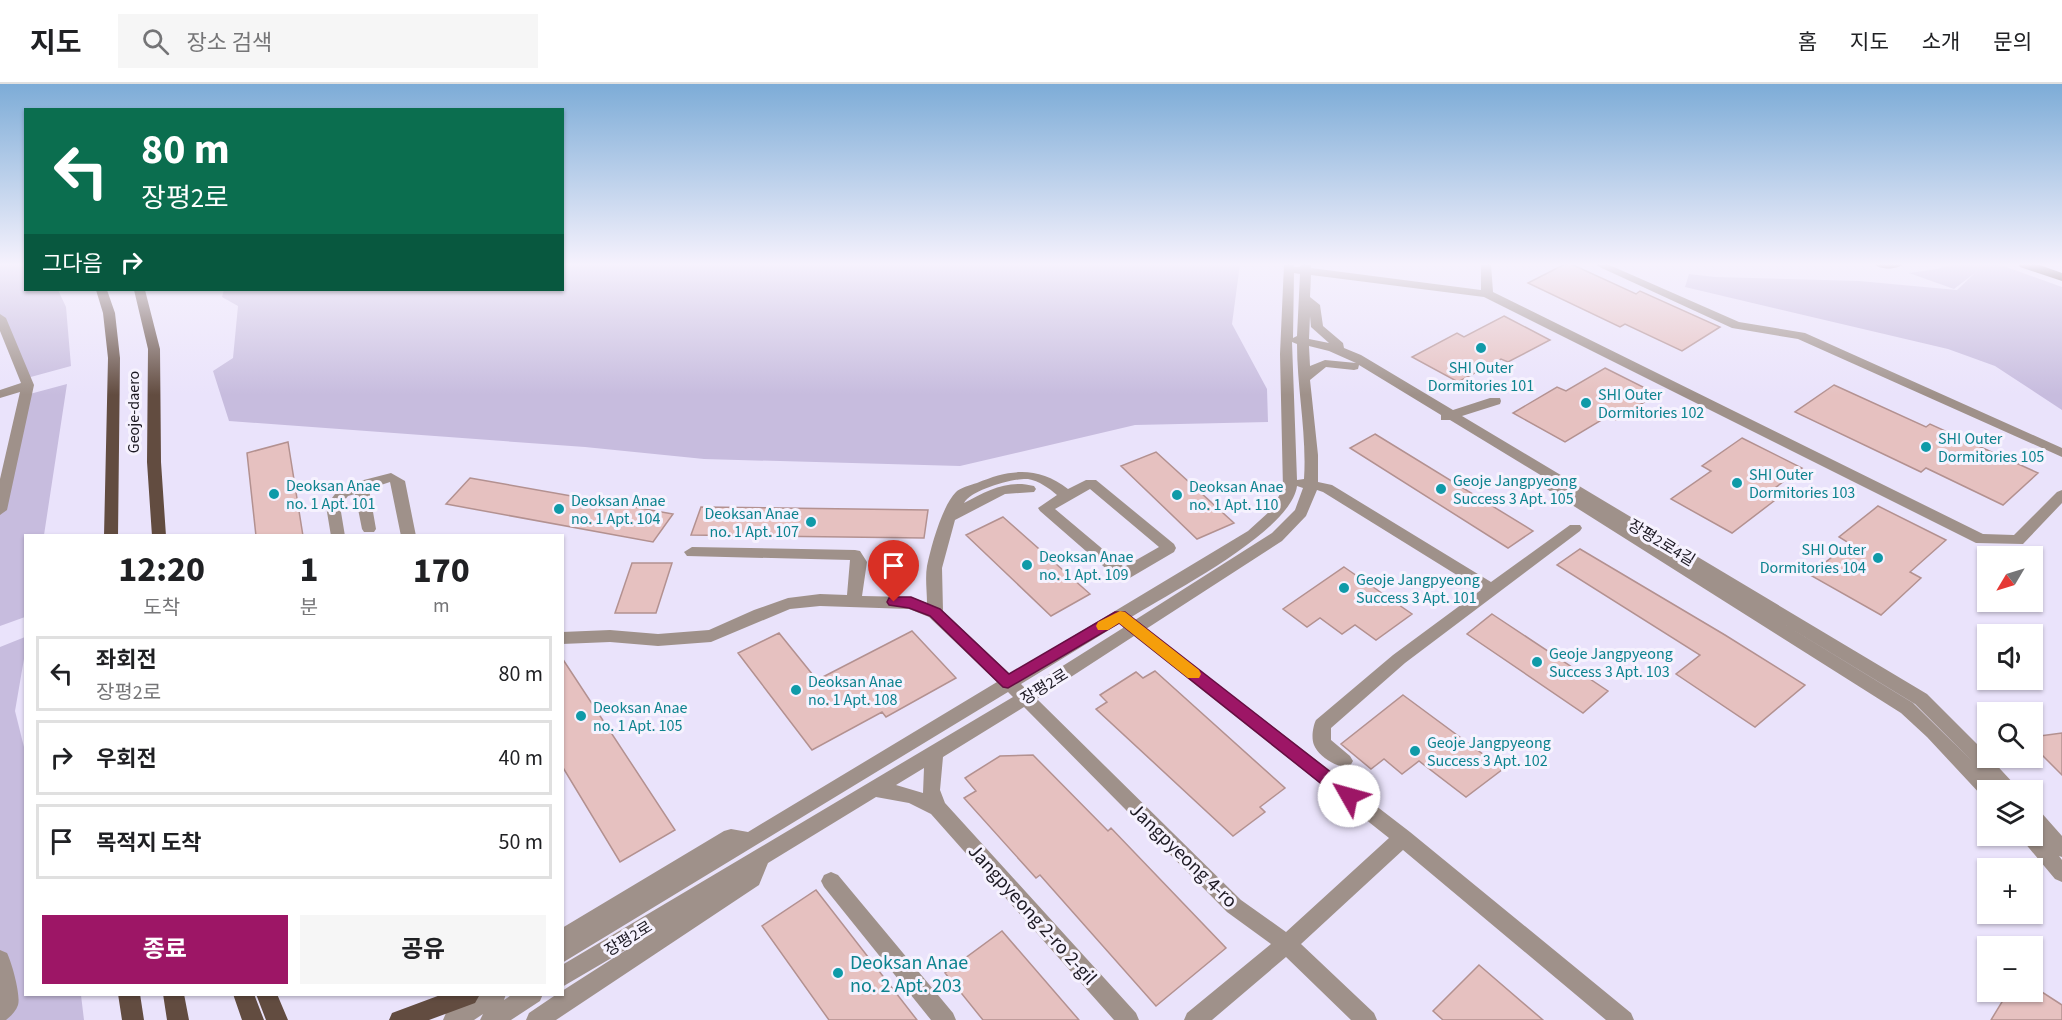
<!DOCTYPE html>
<html lang="ko">
<meta charset="utf-8">
<style>
body{margin:0;font-family:"Source Sans 3","Noto Sans KR",sans-serif;background:#f6f6f6;color:#202124;height:100vh;display:flex;flex-direction:column;font-size:22px;white-space:nowrap}
*{box-sizing:border-box;margin:0}
p{font-size:20px;color:#757577}
.icon{flex:none;width:33px;height:33px;fill:none;stroke:currentColor;stroke-width:2;stroke-linecap:round;stroke-linejoin:round}
.map{position:relative;flex:1;overflow:hidden}
.panel{position:absolute;left:24px;top:450px;width:540px;height:462px;display:flex;flex-direction:column;background:#fff;border-radius:0px;box-shadow:0 2px 4px #0004}
.panel>*{flex:none}
.guide{position:absolute;left:24px;top:24px;width:540px;height:183px;border-radius:0px;box-shadow:0 2px 4px #0004;background:#0b6e4f;color:#fff;overflow:hidden}
.needle{width:39px;rotate:232deg}
.controls{position:absolute;left:1977px;top:462px;display:grid;gap:12px}
.controls a{display:grid;place-items:center;width:66px;height:66px;border-radius:0px;background:#fff;box-shadow:0 2px 4px #0004;font-size:30px}
.pin{position:absolute;display:grid;place-items:center;width:51px;height:51px;color:#fff;margin:-62px -26px;border-radius:50% 50% 50% 0;rotate:-45deg;box-shadow:0 0 6px #0007}
.pin .icon{rotate:45deg}
.me{position:absolute;width:66px;margin:-33px;rotate:308deg;stroke-linejoin:round;filter:drop-shadow(0 0 4px #0008)}
.turn{display:flex;align-items:center;gap:21px;height:126px;padding:0 18px;font-size:27px}
.turn .icon{width:78px;height:78px;stroke-width:2.5}
.turn b{display:block;font-size:42px;line-height:51px}
.then{display:flex;align-items:center;height:57px;padding:0 18px;background:#0003;gap:12px;font-size:22px}
.eta{display:flex;justify-content:space-evenly;align-items:center;height:102px;text-align:center}
.eta b{font-size:36px;font-weight:700;line-height:42px}
.primary-button{display:flex;gap:12px;margin-top:auto;padding:12px 18px}
.primary-button a{flex:1;height:69px;border-radius:0px;background:#9d1666;color:#fff;font-size:24px;font-weight:700;line-height:69px;text-align:center}
.primary-button a+a{background:#f6f6f6;color:#202124}
ul{padding:0;list-style:none}
li{display:flex;align-items:center;gap:18px;height:75px;margin:0 12px 9px;padding:0 6px;border:3px solid #e0e0e0;border-radius:0px}
li div{flex:1}
li b{display:block;font-size:22px}
li em{font-style:normal}
header{display:flex;align-items:center;gap:36px;box-sizing:border-box;height:84px;padding:0 30px;background:#fff;border-bottom:2px solid #e0e0e0}
header strong{font-size:28px}
nav{display:flex;gap:33px;margin-inline-start:auto;font-size:21px}
.search{width:420px;height:54px;background:#f6f6f6;display:flex;align-items:center;gap:15px;box-sizing:border-box;padding:0 21px;border-radius:0px;color:#757577;font-size:22px}
.map>svg:first-child{display:block}
.green{fill:#c7bcde}
.building{fill:#e6c1c0;stroke:#b39190;stroke-width:1.5}
.lines{fill:none;stroke-linecap:round;stroke-linejoin:round}
.minor{fill:#9f918a;fill-rule:evenodd}
.major{fill:#624c40;fill-rule:evenodd}
.highway{fill:#4c3426;fill-rule:evenodd}
.route{fill:#9d1666;stroke:#660e42;stroke-width:1.5}
.slow{fill:#f59e0b}
.culture-dot{fill:#0f9aa8;stroke:#f6f2fe;stroke-width:2}
.labels{text-anchor:middle;stroke-width:6;stroke-linejoin:round;paint-order:stroke}
.culture-label{font-size:16px;fill:#0d838f;stroke:#f6f2fe;text-anchor:start}
.street-label{font-size:16px;fill:#1c1923;stroke:#f6f2fe}
.near-street-label{font-size:20px;fill:#1c1923;stroke:#f6f2fe}
.near-culture-label{font-size:20px;fill:#0d838f;stroke:#f6f2fe;text-anchor:start}
</style>
<header>
<strong>지도</strong>
<div class="search"><svg class="icon" aria-label="search" viewBox="0 0 24 24"><circle cx="10" cy="10" r="6"/><path d="M15 15l6 6"/></svg>장소 검색</div>
<nav><a>홈</a><a>지도</a><a>소개</a><a>문의</a></nav>
</header>
<div class="map">
<svg width="2062" height="936" viewBox="0 0 2062 936">
<rect width="100%" height="100%" fill="#eae3fb"/>
<path class="green" d="M0 180H25L26 206H58L66 223 71 282 27 294 0 234Z
M563 180H1240L1232 240 1267 305 1268 338 1135 341 960 382 704 375 585 363 229 337 213 287 233 274 238 222 222 213 224 206H562Z
M1954 180H1998L2062 203V326L1995 282 1948 265 1685 203 1689 190 1715 193 1859 197 1957 206 1976 188 1954 205 1909 189 1937 185Z
M67 300 44 451 26 452 25 533 0 542V426L26 311Z
M25 553V569L15 627 26 671V910L81 911 84 936H0V563Z"/>
<path class="building" d="M1565 180H1571L1636 210 1640 207 1720 243 1682 267 1625 240 1620 243 1528 199Z
M1504 232 1550 256 1508 278 1501 275 1458 298 1412 273 1457 249 1464 253Z
M1605 284 1657 310 1616 336 1608 332 1565 358 1513 329 1557 303 1566 307Z
M1834 301 1926 343 1930 340 2038 389 2003 421 1926 384 1921 388 1795 328Z
M1375 350 1533 447 1508 464 1350 364Z
M1742 354 1802 384 1764 412 1774 417 1732 449 1671 415 1711 387 1702 382Z
M288 358 303 452H256L247 369Z
M1156 368 1234 439 1197 455 1121 382Z
M470 394 673 430 653 458 446 420Z
M1878 422 1946 456 1910 488 1921 494 1881 531 1810 491 1849 459 1839 453Z
M701 423 928 426 924 454 691 451Z
M1003 433 1090 510 1051 532 966 451Z
M1580 465 1725 551 1805 601 1755 643 1676 590 1700 571 1557 481Z
M632 479H672L656 529H615Z
M1344 483 1412 530 1376 556 1355 541 1342 550 1320 534 1307 543 1283 525Z
M1492 530 1608 607 1583 629 1467 550Z
M912 547 956 594 886 633 882 628 812 666 738 569 779 549 817 596Z
M562 574 675 746 620 778 562 682Z
M1155 587 1285 704 1260 723 1265 728 1233 752 1096 625 1107 618 1100 611 1136 588 1143 594Z
M1403 611 1503 685 1466 713 1419 677 1402 690 1384 675 1371 685 1341 660Z
M2062 649V691L2032 661V653Z
M1033 671 1108 747 1111 744 1226 864 1156 922 1040 791 1036 794 964 714 976 707 965 694 1000 672Z
M816 806 917 936H829L762 842Z
M1002 847 1079 936H983L945 889Z
M1479 881 1543 936H1443L1433 927Z
M2008 908H2042L2062 921V936H1991Z"/>
<g class="lines">
<path class="minor" d="M1284 180H1294V183H1300L1301 180H1311V184L1481 206V180H1491L1493 208 1983 450 2014 451 2057 408 2062 406V419L2023 460 1976 459 1484 213 1311 191 1310 213 1320 221 1323 242 1343 259 1344 264 1361 271 1453 326 1490 314H1500L1501 317 1500 320 1462 332 1927 610 1988 671V674H1990L2015 701 2018 706H1998L1996 704 1997 706H1988V714L1982 712 1927 653 1901 629 1542 402 1544 399 1552 398 1450 336H1441V331L1359 281 1358 285 1354 286 1326 283 1310 296 1318 371V398L1332 401 1491 498 1570 441H1580L1582 444 1580 447 1405 579 1331 644V656L1350 672 1353 677 1350 682C1339 686 1318 672 1314 661 1311 654 1313 642 1316 636L1393 571 1481 506 1323 408 1317 406 1306 432 1282 457 1146 545 1410 748 1631 929 1634 936H1606L1403 766 1301 860 1374 929 1377 936H1351L1286 873 1212 936H1184L1187 929 1271 860 1227 828 1024 623 943 673 940 706 945 719 1136 929 1139 936H1114L931 730 909 719 876 713 768 779 759 801 556 936H526L529 929 557 910H562V907L637 859 562 903V881L1013 613 1008 608 562 879V844L724 747 731 745 748 748 997 598 929 533 909 525 820 522 790 525 711 558 658 562 610 558 562 560V548L610 546 658 550 709 546 754 526 788 514 820 510 847 511 850 476 687 472 684 468 692 463 855 466 860 467 867 478 862 512 911 513 927 519C927 507 925 494 927 482 931 463 942 422 956 408 960 404 970 401 977 399 1010 385 1038 382 1068 405L1086 396H1096L1174 460 1176 464 1174 468 1128 495H1118L1040 427 1038 424 1057 411C1049 404 1039 397 1028 395 1013 394 971 406 964 419 987 407 1007 395 1034 402L1036 405 1034 408 1005 410 955 436 942 484 943 527 1010 590 1248 447 1270 427 1283 405 1280 270ZM1294 189 1300 190 1297 252 1293 254ZM1310 232 1311 243 1329 259 1309 255ZM1292 258 1297 260C1297 305 1307 350 1304 395L1297 396ZM1309 262 1329 267 1356 279 1325 276 1310 282ZM1297 402 1303 404 1295 426 1272 449 1135 536 1128 535C1167 510 1291 448 1297 402ZM1090 405 1159 463 1124 483 1055 425ZM1718 500 1915 620 1971 676 1913 619ZM1122 538 1123 544 1026 605 1021 600ZM1134 552 1389 754 1286 848 1241 816 1037 615ZM924 684 923 709 896 701Z
M1593 180H1607L1739 238 1805 249 2062 364V373L1798 255 1732 244Z
M0 230 6 234 34 301 7 426 0 431V395L20 308 0 314V306L21 299 0 247Z
M391 389 405 397 416 452H401L390 398 369 405 376 445 374 448H364L362 445 355 410 348 412 340 422 345 452H331L326 422 338 406 356 398Z
M2032 724 2039 726 2062 752V773L2059 772 2062 776V798L2055 795 2019 752H2032Z
M831 788 838 791 953 929 956 936H931L824 803 821 797 824 791Z
M0 866 7 869C12 879 21 912 18 921 16 927 11 932 6 936H0Z
M476 910H506L504 916 513 910H543L540 917 511 936H480L483 930 474 936H443L446 929Z"/>
<path class="major" d="M96 206H107L115 229 120 274 118 452H104L108 274 103 229Z
M134 206H145L160 265 161 378 166 452H152L147 378 148 265Z
M118 910H140L144 936H122Z
M163 910H184L189 936H167Z
M233 910H254L264 936H242Z
M256 910H277L288 936H266Z
M443 910 479 912 475 919 429 936H389L392 929Z"/>
<path class="highway" d="M1874 180H1903C1897 186 1880 186 1874 180Z
M2018 180H2037L2062 189V197L2020 183Z"/>
</g>
<linearGradient id="sky" x2="0" y2="1"><stop stop-color="#7dacd7"/><stop offset="0.58" stop-color="#f6f2fd"/><stop offset="1" stop-color="#f6f2fd" stop-opacity="0"/></linearGradient>
<rect width="2062" height="311" fill="url(#sky)"/>
<path class="route" d="M894 513H911L940 525 1009 590 1115 528H1125L1355 707 1358 712 1355 717 1349 719 1343 717 1119 539 1008 604 1003 603 930 532 909 524 889 521 887 518 889 514Z"/>
<path class="slow" d="M1120 527 1125 528 1199 586 1201 590 1199 594H1188L1119 539 1108 546H1098L1096 542 1098 538Z"/>
<g class="culture-dot">
<circle cx="1481" cy="264" r="6"/>
<circle cx="1586" cy="319" r="6"/>
<circle cx="1926" cy="363" r="6"/>
<circle cx="1737" cy="399" r="6"/>
<circle cx="1441" cy="405" r="6"/>
<circle cx="274" cy="410" r="6"/>
<circle cx="1177" cy="411" r="6"/>
<circle cx="559" cy="425" r="6"/>
<circle cx="811" cy="438" r="6"/>
<circle cx="1878" cy="474" r="6"/>
<circle cx="1027" cy="481" r="6"/>
<circle cx="1344" cy="504" r="6"/>
<circle cx="1537" cy="578" r="6"/>
<circle cx="796" cy="606" r="6"/>
<circle cx="581" cy="632" r="6"/>
<circle cx="1415" cy="667" r="6"/>
<circle cx="838" cy="889" r="6"/>
</g>
<g class="labels">
<g class="culture-label">
<text x="1481" y="289" text-anchor="middle">SHI Outer<tspan x="1481" dy="18">Dormitories 101</tspan></text>
<text x="1598" y="316">SHI Outer<tspan x="1598" dy="18">Dormitories 102</tspan></text>
<text x="1938" y="360">SHI Outer<tspan x="1938" dy="18">Dormitories 105</tspan></text>
<text x="1749" y="396">SHI Outer<tspan x="1749" dy="18">Dormitories 103</tspan></text>
<text x="1453" y="402">Geoje Jangpyeong<tspan x="1453" dy="18">Success 3 Apt. 105</tspan></text>
<text x="286" y="407">Deoksan Anae<tspan x="286" dy="18">no. 1 Apt. 101</tspan></text>
<text x="1189" y="408">Deoksan Anae<tspan x="1189" dy="18">no. 1 Apt. 110</tspan></text>
<text x="571" y="422">Deoksan Anae<tspan x="571" dy="18">no. 1 Apt. 104</tspan></text>
<text x="799" y="435" text-anchor="end">Deoksan Anae<tspan x="799" dy="18">no. 1 Apt. 107</tspan></text>
<text x="1866" y="471" text-anchor="end">SHI Outer<tspan x="1866" dy="18">Dormitories 104</tspan></text>
<text x="1039" y="478">Deoksan Anae<tspan x="1039" dy="18">no. 1 Apt. 109</tspan></text>
<text x="1356" y="501">Geoje Jangpyeong<tspan x="1356" dy="18">Success 3 Apt. 101</tspan></text>
<text x="1549" y="575">Geoje Jangpyeong<tspan x="1549" dy="18">Success 3 Apt. 103</tspan></text>
<text x="808" y="603">Deoksan Anae<tspan x="808" dy="18">no. 1 Apt. 108</tspan></text>
<text x="593" y="629">Deoksan Anae<tspan x="593" dy="18">no. 1 Apt. 105</tspan></text>
<text x="1427" y="664">Geoje Jangpyeong<tspan x="1427" dy="18">Success 3 Apt. 102</tspan></text>
</g>
<g class="street-label">
<text transform="translate(133 328) rotate(-90)" y="6">Geoje-daero</text>
<text transform="translate(1662 458) rotate(31)" y="6">장평2로4길</text>
<text transform="translate(1044 602) rotate(-32)" y="6">장평2로</text>
<text transform="translate(628 854) rotate(-31)" y="6">장평2로</text>
</g>
<g class="near-street-label">
<text transform="translate(1184 771) rotate(44)" y="7">Jangpyeong 4-ro</text>
<text transform="translate(1033 830) rotate(48)" y="7">Jangpyeong 2-ro 2-gil</text>
</g>
<g class="near-culture-label">
<text x="850" y="885">Deoksan Anae<tspan x="850" dy="23">no. 2 Apt. 203</tspan></text>
</g>
</g>
</svg>
<div class="controls">
<a><svg class="needle" viewBox="-14 -14 28 28"><path d="M0-13l5 13h-10z" fill="#e53935"/><path d="M0 13l5-13h-10z" fill="#757577"/></svg></a>
<a><svg class="icon" aria-label="sound" viewBox="0 0 24 24"><path d="M4 9h4l5-4v14l-5-4H4zM17 9q2 3 0 6"/></svg></a>
<a><svg class="icon" aria-label="search" viewBox="0 0 24 24"><circle cx="10" cy="10" r="6"/><path d="M15 15l6 6"/></svg></a>
<a><svg class="icon" aria-label="layers" viewBox="0 0 24 24"><path d="M12 4l9 5-9 5-9-5zM3 14l9 5 9-5"/></svg></a>
<a>+</a>
<a>−</a>
</div>
<div class="pin" style="left:894px;top:518px;background:#d93025"><svg class="icon" aria-label="arrive" viewBox="0 0 24 24"><path d="M6 21V4h12l-3 4 3 4H6"/></svg></div>
<svg class="me" style="left:1349px;top:712px" viewBox="-20 -20 40 40"><circle r="19" fill="#fff"/><path d="M0-13L10 11 0 6-10 11z" fill="#9d1666"/></svg>
<div class="guide">
<div class="turn"><svg class="icon" aria-label="left" viewBox="0 0 24 24"><path d="M17 20v-9H6M10 6l-5 5 5 5"/></svg><div><b>80 m</b>장평2로</div></div>
<div class="then">그다음<svg class="icon" aria-label="right" viewBox="0 0 24 24"><path d="M7 20v-9h11M14 6l5 5-5 5"/></svg></div>
</div>
<section class="panel">
<div class="eta">
<div><b>12:20</b><p>도착</p></div>
<div><b>1</b><p>분</p></div>
<div><b>170</b><p>m</p></div>
</div>
<ul>
<li><svg class="icon" aria-label="left" viewBox="0 0 24 24"><path d="M17 20v-9H6M10 6l-5 5 5 5"/></svg><div><b>좌회전</b><p>장평2로</p></div><em>80 m</em></li>
<li><svg class="icon" aria-label="right" viewBox="0 0 24 24"><path d="M7 20v-9h11M14 6l5 5-5 5"/></svg><div><b>우회전</b></div><em>40 m</em></li>
<li><svg class="icon" aria-label="arrive" viewBox="0 0 24 24"><path d="M6 21V4h12l-3 4 3 4H6"/></svg><div><b>목적지 도착</b></div><em>50 m</em></li>
</ul>
<div class="primary-button"><a>종료</a><a>공유</a></div>
</section>
</div>
